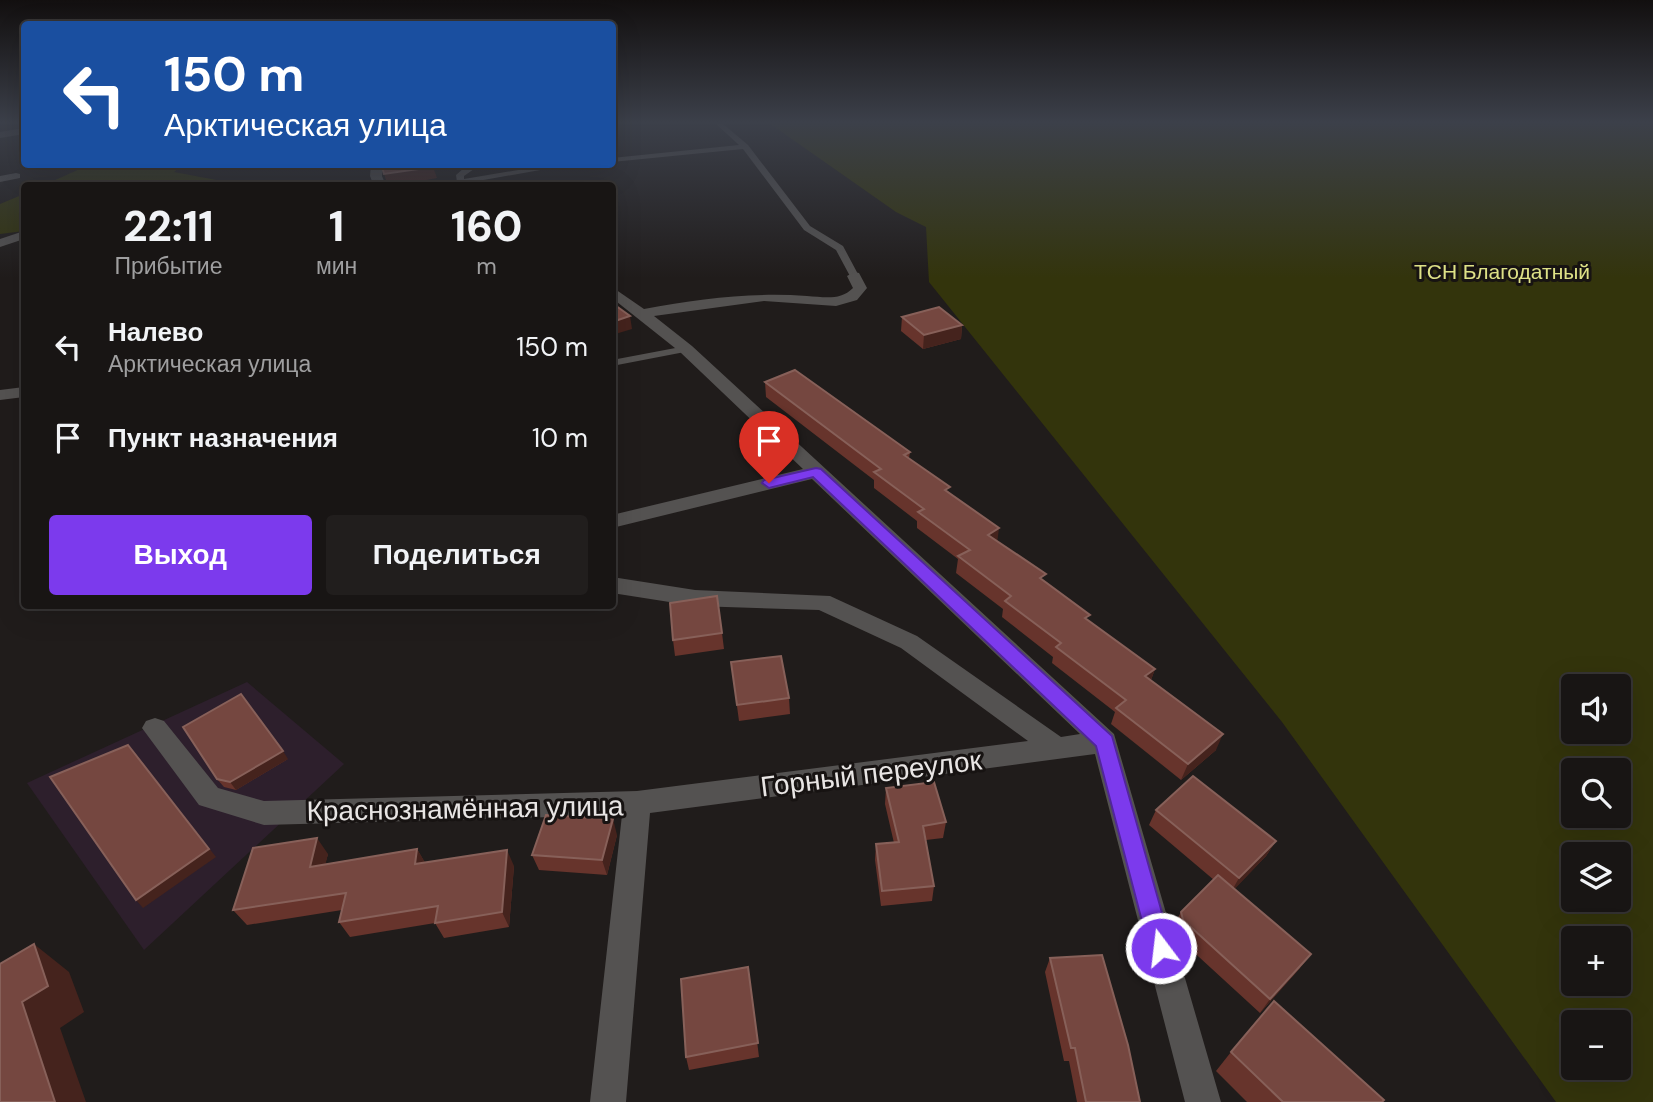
<!DOCTYPE html>
<html lang="ru">
<meta charset="utf-8">
<style>
body{margin:0;font-family:"DM Sans",sans-serif;background:#211e1d;color:#f1f3f6;height:100vh;display:flex;flex-direction:column;font-size:26px;white-space:nowrap}
*{box-sizing:border-box;margin:0}
p{font-size:23px;color:#9f9fa0}
.icon{flex:none;width:38px;height:38px;fill:none;stroke:currentColor;stroke-width:2;stroke-linecap:round;stroke-linejoin:round}
.map{position:relative;flex:1;overflow:hidden}
.panel{position:absolute;left:21px;top:182px;width:595px;height:427px;display:flex;flex-direction:column;background:#181514;border-radius:7px;box-shadow:0 7px 28px #0002,0 0 0 2px #363434}
.panel>*{flex:none}
.banner{position:absolute;left:21px;top:21px;width:595px;height:147px;border-radius:7px;box-shadow:0 7px 28px #0002,0 0 0 2px #363434;background:#1a4fa0;color:#fff;overflow:hidden}
.tools{position:absolute;left:1561px;top:674px;display:grid;gap:14px}
.tools a{display:grid;place-items:center;width:70px;height:70px;border-radius:7px;background:#181514;box-shadow:0 7px 28px #0002,0 0 0 2px #363434;font-size:35px}
.pin{position:absolute;display:grid;place-items:center;width:60px;height:60px;color:#fff;margin:-72px -30px;border-radius:50% 50% 50% 0;rotate:-45deg;box-shadow:0 0 7px #0007}
.pin .icon{rotate:45deg}
.me{position:absolute;width:77px;margin:-38px;rotate:345deg;stroke-linejoin:round;filter:drop-shadow(0 0 5px #0008)}
.turn{display:flex;align-items:center;gap:24px;height:147px;padding:0 28px;font-size:32px}
.turn .icon{width:91px;height:91px;stroke-width:2.5}
.turn b{display:block;font-size:49px;line-height:60px}
.eta{display:flex;justify-content:space-evenly;align-items:center;height:119px;text-align:center}
.eta b{font-size:42px;font-weight:800;line-height:49px}
.cta{display:flex;gap:14px;margin-top:auto;padding:14px 28px}
.cta a{flex:1;height:80px;border-radius:7px;background:#7c3aed;color:#fff;font-size:28px;font-weight:800;line-height:80px;text-align:center}
.cta a+a{background:#211e1d;color:#f1f3f6}
ul{padding:0;list-style:none}
li{display:flex;align-items:center;gap:21px;height:91px;padding:0 28px}
li div{flex:1}
li b{display:block;font-size:26px}
li em{font-style:normal}
.map>svg:first-child{display:block}
.industrial{fill:#2d1f2c}
.green{fill:#33340c;fill-rule:evenodd}
.lines{fill:none;stroke-linecap:round;stroke-linejoin:round}
.lane{fill:#545251;fill-rule:evenodd}
.street{fill:#545251;fill-rule:evenodd}
.wall{fill:#67342c}
.shaded-wall{fill:#45231d}
.building{fill:#754740;stroke:#876059;stroke-width:2}
.route{fill:#7c3aed;stroke:#51269a;stroke-width:2}
.labels{text-anchor:middle;stroke-width:6;stroke-linejoin:round;paint-order:stroke}
.far-park-label{font-size:21px;fill:#dee187;stroke:#171312}
.near-street-label{font-size:28px;fill:#e8e5e4;stroke:#171312}
</style>
<div class="map">
<svg width="1653" height="1102" viewBox="0 0 1653 1102">
<rect width="100%" height="100%" fill="#201c1b"/>
<path class="industrial" d="M247 682 344 764 144 950 27 783Z"/>
<path class="green" d="M769 123H1653V1102H1556L1282 722 929 282 926 227 896 212ZM1619 686V732H1573V686ZM1619 770V816H1573V770ZM1619 854V900H1573V854ZM1619 938V984H1573V938ZM1619 1022V1068H1573V1022Z
M91 164 182 165 174 172 222 181 205 186 44 185Z
M24 194V231L0 234V204Z"/>
<g class="lines">
<path class="lane" d="M715 123H722L748 145 810 226 843 246 859 276 857 278H851L836 250 804 230 743 149 612 162V158L739 145Z
M446 164 474 165V169L464 176V179L554 164H574L461 184 457 182 456 175 464 168Z
M686 346 691 349 690 351 612 366V360Z"/>
<path class="street" d="M24 128V134L0 138V132Z
M371 164H383L382 176 386 186H374L370 176Z
M467 164H479L471 170 465 167Z
M16 173 20 174V178L0 182V176Z
M461 179 484 186H433Z
M24 231V239L0 247V239Z
M854 272 859 273 867 288 857 300 836 306 764 301 654 316 692 346 1114 734 1221 1102H1185L1095 754 650 813 626 1102H590L622 815 264 825 199 805 142 728 146 721 155 718 164 721 218 788 264 801 637 791 1028 741 901 648 819 610 695 606 612 593V577L695 590 830 596 917 636 1061 737 1080 734 812 479 612 528V515L803 469 680 352 612 298V287L644 309C699 299 751 292 807 296 824 297 840 301 853 288L847 276Z
M24 387V397L0 400V390Z"/>
</g>
<path class="wall" d="M902 317 962 325 961 339 923 349 901 331Z
M765 382 910 452 909 458 950 493 997 541 1088 621 1155 669 1151 680 1216 750 1181 780 1111 724 1115 712 1052 663 1053 657 1002 617 1003 609 956 573 958 559 917 528V521L874 488V480L766 397Z
M722 633 724 649 675 656 673 640Z
M731 662 789 698 790 714 739 721Z
M288 759 236 790 224 787 217 779Z
M886 788 946 822 943 838 926 840 934 886 932 901 881 906 875 860 876 844 894 843 885 804Z
M1156 810 1276 841 1266 856 1234 889 1300 968 1260 1013 1175 935 1173 927 1181 912 1214 880 1149 825Z
M617 835 607 875 539 870 532 855Z
M417 849 425 863 514 866 509 927 444 938 435 923 350 937 339 922 342 910 247 925 233 910 328 854 325 864Z
M1050 958 1140 1102H1077L1069 1061H1064L1045 972Z
M748 967 759 1057 689 1070 686 1057Z
M1231 1052 1382 1102H1247L1216 1071Z"/>
<path class="shaded-wall" d="M433 167 437 178 394 186H388L384 174Z
M630 316 632 329 612 335V322Z
M962 325 961 339 923 349 924 335Z
M999 528 997 544 988 535Z
M1155 669 1149 685 1145 676Z
M1223 734 1216 750 1181 780 1188 764Z
M283 751 288 759 236 790 230 782Z
M135 754 216 857 143 908 136 900Z
M613 819 617 835 607 875 602 860Z
M317 838 328 854 321 882 310 867Z
M1276 841 1266 856 1230 894 1239 878Z
M417 849 426 864H415Z
M507 850 514 866 509 927 502 912Z
M34 944 69 972 84 1012 60 1028 86 1102H55L22 1002Z
M1311 954 1300 968 1260 1013 1270 999Z"/>
<path class="building" d="M384 164H432L433 167 384 174 382 167Z
M612 303 630 316 612 322Z
M939 307 962 325 924 335 902 317Z
M795 370 910 452 904 455 950 487 945 490 999 528 988 535 1046 574 1040 578 1090 615 1085 618 1155 669 1145 676 1223 734 1188 764 1116 708 1126 700 1056 647 1061 643 1005 601 1011 596 958 556 970 550 918 512 924 509 874 472 881 469 765 382Z
M717 596 722 633 673 640 670 603Z
M781 656 789 698 737 705 731 662Z
M241 694 283 751 230 782 217 779 183 727Z
M128 745 209 849 136 900 50 777Z
M1193 776 1276 841 1239 878 1156 810Z
M934 782 946 822 923 826 934 886 882 891 876 844 899 842 886 788Z
M546 815 613 819 602 860 532 855Z
M317 838 310 867 417 849 415 864 507 850 502 912 435 923 438 906 339 922 346 893 233 910 253 848Z
M1218 875 1311 954 1270 999 1183 920 1181 912Z
M34 944 48 986 22 1002 55 1102H0V964Z
M1102 955 1128 1045 1140 1102H1086L1075 1048H1071L1050 958Z
M748 967 758 1043 686 1057 681 979Z
M1274 1001 1384 1100 1382 1102H1283L1231 1052Z"/>
<linearGradient id="sky" x2="0" y2="1"><stop stop-color="#120f0f"/><stop offset="0.44" stop-color="#3c404a"/><stop offset="1" stop-color="#3c404a" stop-opacity="0"/></linearGradient>
<rect width="1653" height="278" fill="url(#sky)"/>
<path class="route" d="M816 468 821 469 1112 736 1172 948 1169 956 1161 959 1152 956 1149 948 1096 746 813 477 769 488 762 483 764 480Z"/>
<g class="labels">
<g class="far-park-label">
<text x="1502" y="279">ТСН Благодатный</text>
</g>
<g class="near-street-label">
<text transform="translate(871 773) rotate(-7)" y="10">Горный переулок</text>
<text transform="translate(465 808) rotate(-1)" y="10">Краснознамённая улица</text>
</g>
</g>
</svg>
<div class="tools">
<a><svg class="icon" aria-label="sound" viewBox="0 0 24 24"><path d="M4 9h4l5-4v14l-5-4H4zM17 9q2 3 0 6"/></svg></a>
<a><svg class="icon" aria-label="search" viewBox="0 0 24 24"><circle cx="10" cy="10" r="6"/><path d="M15 15l6 6"/></svg></a>
<a><svg class="icon" aria-label="layers" viewBox="0 0 24 24"><path d="M12 4l9 5-9 5-9-5zM3 14l9 5 9-5"/></svg></a>
<a>+</a>
<a>−</a>
</div>
<div class="pin" style="left:769px;top:483px;background:#d93025"><svg class="icon" aria-label="arrive" viewBox="0 0 24 24"><path d="M6 21V4h12l-3 4 3 4H6"/></svg></div>
<svg class="me" style="left:1161px;top:948px" viewBox="-20 -20 40 40"><circle r="17" fill="#7c3aed" stroke="#fff" stroke-width="3"/><path d="M0-11L8 9 0 5-8 9z" fill="#fff"/></svg>
<div class="banner">
<div class="turn"><svg class="icon" aria-label="left" viewBox="0 0 24 24"><path d="M17 20v-9H6M10 6l-5 5 5 5"/></svg><div><b>150 m</b>Арктическая улица</div></div>
</div>
<section class="panel">
<div class="eta">
<div><b>22:11</b><p>Прибытие</p></div>
<div><b>1</b><p>мин</p></div>
<div><b>160</b><p>m</p></div>
</div>
<ul>
<li><svg class="icon" aria-label="left" viewBox="0 0 24 24"><path d="M17 20v-9H6M10 6l-5 5 5 5"/></svg><div><b>Налево</b><p>Арктическая улица</p></div><em>150 m</em></li>
<li><svg class="icon" aria-label="arrive" viewBox="0 0 24 24"><path d="M6 21V4h12l-3 4 3 4H6"/></svg><div><b>Пункт назначения</b></div><em>10 m</em></li>
</ul>
<div class="cta"><a>Выход</a><a>Поделиться</a></div>
</section>
</div>
